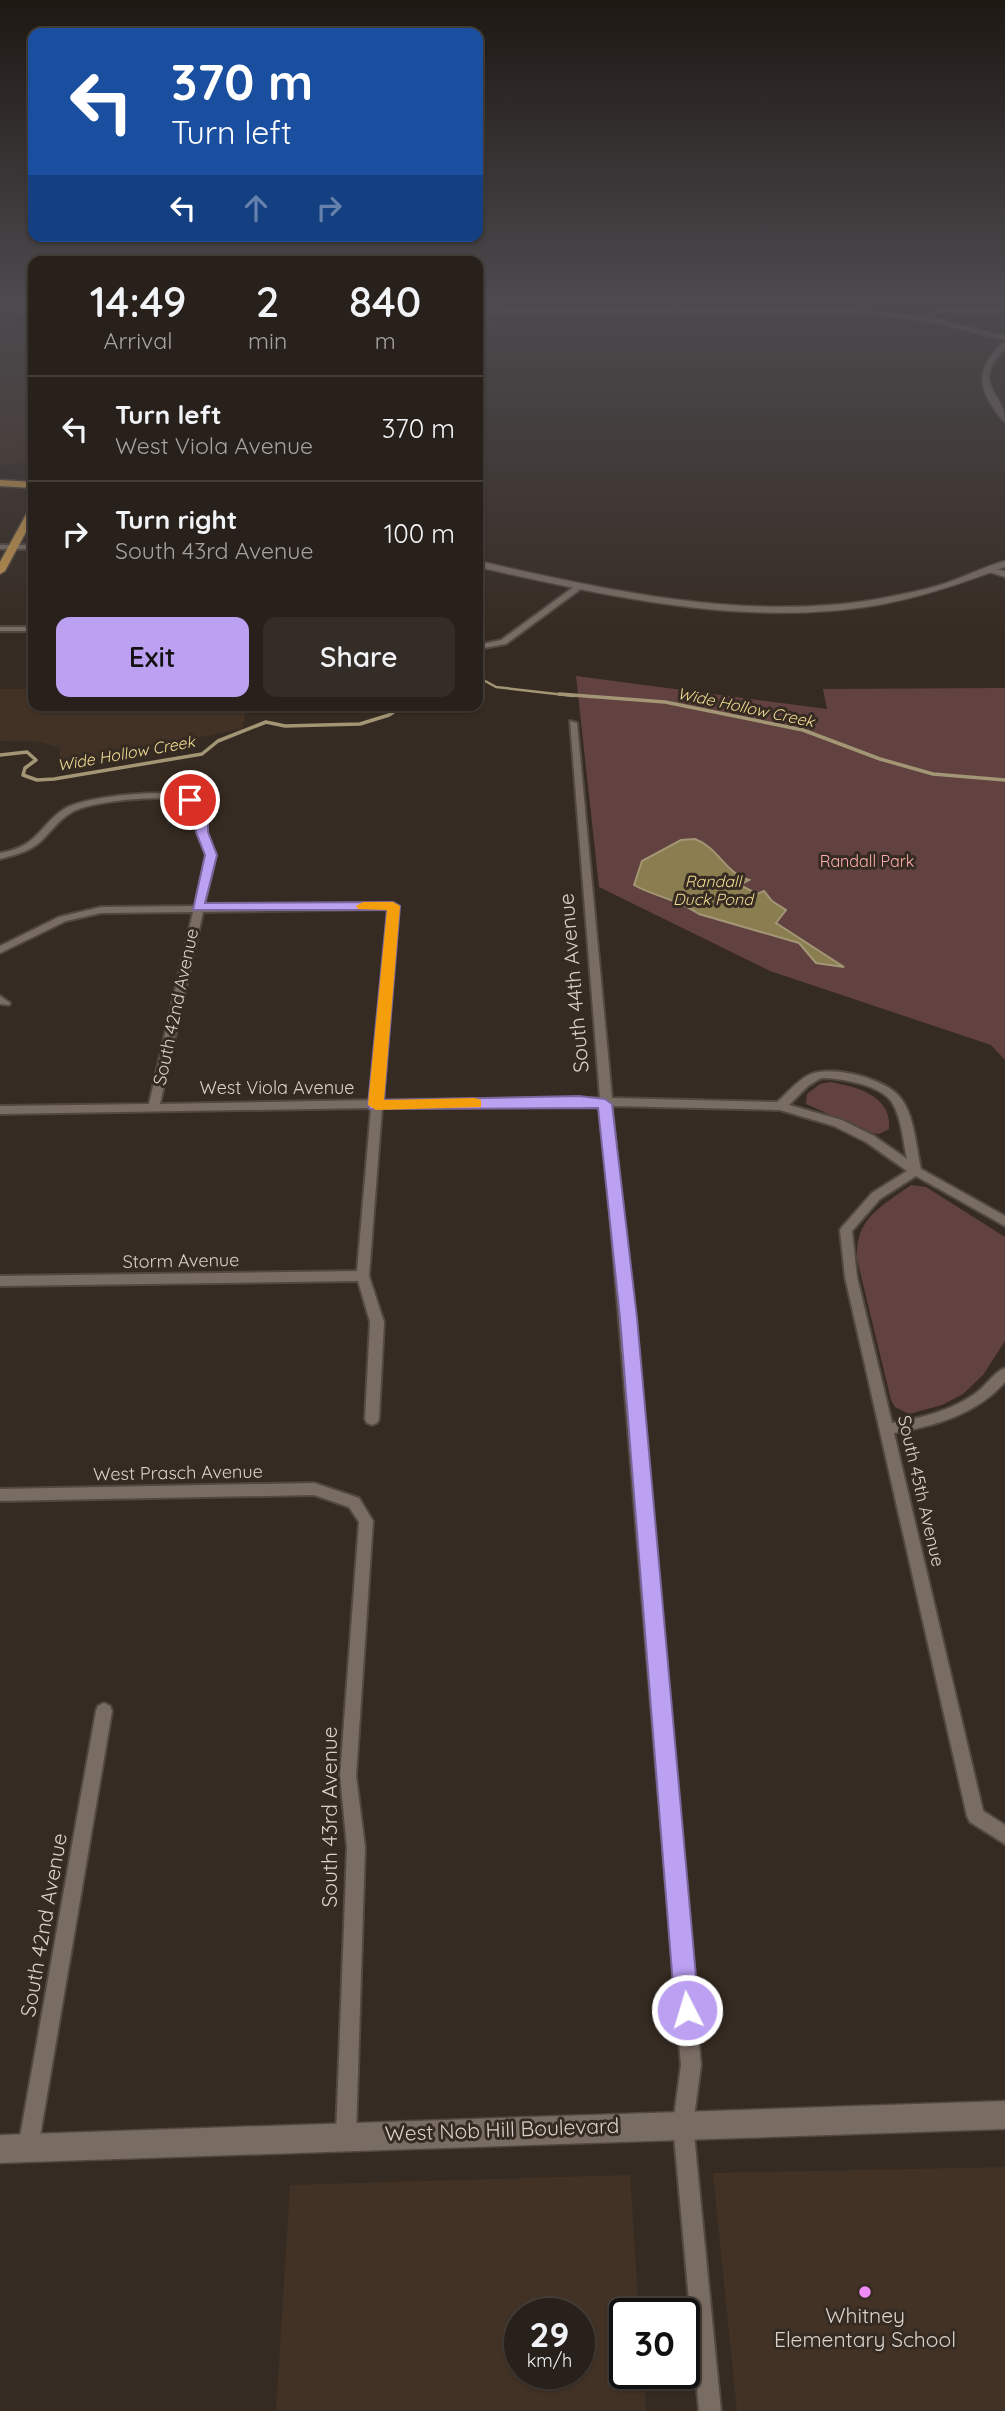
<!DOCTYPE html>
<style>
body{margin:0;font-family:Quicksand,sans-serif;background:#342d27;color:#f1f3f6;height:100vh;display:flex;flex-direction:column;font-size:26px;white-space:nowrap}
*{box-sizing:border-box;margin:0}
p{font-size:23px;color:#a5a3a2}
.icon{flex:none;width:38px;height:38px;fill:none;stroke:currentColor;stroke-width:2;stroke-linecap:round;stroke-linejoin:round}
.map{position:relative;flex:1;overflow:hidden}
.drawer{position:absolute;left:28px;top:256px;width:455px;height:455px;display:flex;flex-direction:column;background:#28201a;border-radius:14px;box-shadow:0 2px 5px #0004,0 0 0 2px #443e39}
.drawer>*{flex:none}
.guide{position:absolute;left:28px;top:28px;width:455px;height:214px;border-radius:14px;box-shadow:0 2px 5px #0004,0 0 0 2px #443e39;background:#1a4fa0;color:#fff;overflow:hidden}
.speed{position:absolute;left:504px;top:2298px;display:flex;gap:14px;font-size:35px;font-weight:700;text-align:center}
.speed>*{display:grid;place-content:center;width:91px;height:91px;border-radius:50%;background:#28201a;box-shadow:0 2px 5px #0004,0 0 0 2px #443e39;line-height:1}
.speed small{font-size:18px;font-weight:400}
.speed .limit{border:4px solid #111;border-radius:10px;background:#fff;color:#111}
.pin{position:absolute;display:grid;place-items:center;width:60px;height:60px;color:#fff;margin:-30px;border:4px solid #fff;border-radius:50%;box-shadow:0 2px 7px #0007}
.me{position:absolute;width:77px;margin:-38px;rotate:355deg;stroke-linejoin:round;filter:drop-shadow(0 0 5px #0008)}
.turn{display:flex;align-items:center;gap:24px;height:147px;padding:0 28px;font-size:32px}
.turn .icon{width:91px;height:91px;stroke-width:2.5}
.turn b{display:block;font-size:49px;line-height:60px}
.lanes{display:flex;align-items:center;height:66px;padding:0 28px;background:#0003;justify-content:center;gap:35px;direction:ltr}
.lanes .off{opacity:.35}
.eta{display:flex;justify-content:space-evenly;align-items:center;height:119px;text-align:center}
.eta b{font-size:42px;font-weight:600;line-height:49px}
.cta{display:flex;gap:14px;margin-top:auto;padding:14px 28px}
.cta a{flex:1;height:80px;border-radius:14px;background:#bca0f2;color:#111;font-size:28px;font-weight:600;line-height:80px;text-align:center}
.cta a+a{background:#342d27;color:#f1f3f6}
ul{padding:0;list-style:none}
li{display:flex;align-items:center;gap:21px;height:105px;padding:0 28px;border-top:2px solid #443e39}
li div{flex:1}
li b{display:block;font-size:26px}
li em{font-style:normal}
.map>svg:first-child{display:block}
.built{fill:#423225;fill-rule:evenodd}
.green{fill:#624241}
.water{fill:#8a7d50;stroke:#a29675;stroke-width:2}
.lines{fill:none;stroke-linecap:round;stroke-linejoin:round}
.stream-far2{stroke:#a29675;stroke-width:2}
.stream-far1{stroke:#a29675;stroke-width:2.5}
.stream{stroke:#a29675;stroke-width:3.5}
.minor-casing{stroke:#524842;stroke-width:4}
.tertiary-casing{stroke:#524842;stroke-width:3}
.secondary-casing{stroke:#524842;stroke-width:3}
.primary-casing{stroke:#524842;stroke-width:3}
.minor{fill:#796c63;fill-rule:evenodd}
.tertiary{fill:#796c63;fill-rule:evenodd}
.secondary{fill:#796c63;fill-rule:evenodd}
.primary{fill:#bd914c;fill-rule:evenodd}
.route{fill:#bca0f2;stroke:#7a689d;stroke-width:2}
.slow{fill:#f59e0b}
.poi-dot{fill:#f08bf5;stroke:#362b22;stroke-width:2.5}
.labels{text-anchor:middle;stroke-width:6;stroke-linejoin:round;paint-order:stroke}
.far-water-label{font-size:16px;font-style:italic;fill:#f1dc93;stroke:#362b22}
.far-park-label{font-size:16px;fill:#fdadab;stroke:#362b22}
.street-label{font-size:18px;fill:#d9d2cc;stroke:#362b22}
.near-street-label{font-size:21px;fill:#d9d2cc;stroke:#362b22}
.near-poi-label{font-size:21px;fill:#d9d2cc;stroke:#362b22}
</style>
<div class="map">
<svg width="1005" height="2411" viewBox="0 0 1005 2411">
<rect width="100%" height="100%" fill="#362b22"/>
<path class="built" d="M0 313 33 316V462L0 465Z
M478 315H527L528 321 478 332Z
M0 689H33V705H247L242 729 59 765 60 748 41 742 0 741Z
M1005 2167V2411H737L713 2173Z
M630 2175 639 2313 625 2314V2373H644L646 2411H276L290 2185ZM520 2314H579V2373H520Z"/>
<path class="green" d="M576 676 827 709 823 689 1005 688V1060L991 1045 770 971 599 887Z
M830 1082C858 1087 892 1096 889 1129L879 1134 871 1133 806 1104 807 1094 820 1084Z
M911 1185 926 1187 1005 1237V1341L983 1375 963 1394 942 1405 909 1414 895 1407 891 1400 857 1259C855 1218 881 1207 911 1185Z"/>
<path class="water" d="M695 839C719 848 725 873 749 880L740 885 757 894 764 891 772 901 786 910 776 923 844 967 816 963 799 943 699 914C675 898 655 897 634 885L642 861 681 840Z"/>
<g class="lines">
<path class="stream-far2" d="M0 303 33 305"/>
<path class="stream-far1" d="M478 677 496 687 574 696"/>
<path class="stream" d="M559 694 665 702 803 730 880 759 933 774 1005 780
M0 755 27 752 36 760 25 768 23 775 37 780 54 779 202 754 218 741 266 722 285 726 360 724 389 715 404 705"/>
<g class="minor-casing">
<path id="minor" d="M496 299H500L501 312 496 311Z
M672 299H676L679 312 674 311Z
M860 299H864L871 313H867Z
M941 308H1005V312H941L917 320 914 318Z
M0 545H33V549H0Z
M575 586 582 588 506 644 478 649V645L501 640Z
M0 627H33V631H0Z
M570 721 577 723 612 1098 777 1102C788 1093 798 1079 811 1074 833 1065 889 1079 902 1100 915 1119 916 1147 921 1169L1005 1216V1226L916 1176 880 1199 852 1231 857 1277 892 1423C921 1418 951 1411 976 1393 986 1386 994 1372 1005 1368V1382C977 1414 935 1426 894 1433L983 1811 1005 1825V1844L970 1822 967 1816 845 1277 840 1230 842 1227 872 1193 907 1171 866 1142 834 1126 780 1110 612 1106 701 2065 693 2124 721 2411H699L673 2124 681 2065 601 1105 382 1108 369 1276 384 1322 379 1419 377 1423 372 1425 367 1423 365 1419 370 1322 358 1281 0 1286V1276L357 1271 371 1108 0 1114V1106L149 1104 193 912 101 913 66 921 0 953V946L59 917 101 907 195 906 206 855 197 833V812C194 807 190 803 185 801 163 794 91 801 72 812 58 820 51 832 40 842 29 852 14 855 0 859V853C11 851 21 848 30 841 43 831 51 816 66 808 87 796 174 787 195 799 200 802 203 807 207 811V833L216 855 204 906 393 903 398 906 383 1100 600 1098ZM388 909 372 1100 160 1104 203 912ZM821 1078C841 1078 883 1085 893 1104 902 1120 903 1142 907 1159L874 1136 842 1120 789 1105 808 1086Z
M0 996 10 1003 9 1005 0 1004Z
M314 1483 359 1498 373 1521 356 1776 365 1847 356 2135 353 2142 346 2145 339 2142 336 2135 347 1847 340 1776 359 1522 349 1507 314 1495 0 1501V1489Z
M104 1703 110 1706 112 1711 38 2148 35 2155 28 2158 21 2155 18 2148 96 1711 98 1706Z"/>
</g>
<g class="tertiary-casing">
<path id="tertiary" d="M0 307 33 310V314L0 311Z
M478 310H869L928 317 1005 336V340L928 321 869 314H478Z
M989 568 1005 571V577L989 572Z"/>
</g>
<g class="secondary-casing">
<path id="secondary" d="M1002 343H1005V349C969 385 1005 391 1005 422 999 417 995 411 991 404 975 379 983 362 1002 343Z
M478 561C607 590 745 622 878 599 898 595 920 591 940 585 962 578 983 567 1005 561V567C963 583 922 597 878 605 745 628 607 596 478 567Z
M1005 2101V2129L0 2163V2135Z"/>
</g>
<g class="primary-casing">
<path id="primary" d="M0 480 33 482V488L0 486Z
M33 508V519L5 571 0 574V562L28 511Z"/>
</g>
<use href="#minor" class="minor"/>
<use href="#tertiary" class="tertiary"/>
<use href="#secondary" class="secondary"/>
<use href="#primary" class="primary"/>
</g>
<linearGradient id="sky" x2="0" y2="1"><stop stop-color="#1e1813"/><stop offset="0.47" stop-color="#4c4a4f"/><stop offset="1" stop-color="#4c4a4f" stop-opacity="0"/></linearGradient>
<rect width="1005" height="637" fill="url(#sky)"/>
<path class="route" d="M186 797H194L208 811V832L217 855 205 903 393 902 400 906 384 1100 579 1096 605 1099 612 1104 637 1318 699 2010 695 2018 687 2022 678 2018 675 2010 620 1318 598 1108 370 1109 368 1105 387 910H193L205 855 196 832V812L186 802Z"/>
<path class="slow" d="M363 902H393L400 906 384 1100 475 1098 481 1100V1107L376 1110 368 1105 387 910 358 909 356 906Z"/>
<circle class="poi-dot" cx="865" cy="2292" r="7"/>
<g class="labels">
<g class="far-water-label">
<text transform="translate(746 707) rotate(12)" y="6">Wide Hollow Creek</text>
<text transform="translate(126 753) rotate(-10)" y="6">Wide Hollow Creek</text>
<text x="713" y="887">Randall<tspan x="713" dy="18">Duck Pond</tspan></text>
</g>
<g class="far-park-label">
<text x="867" y="867">Randall Park</text>
</g>
<g class="street-label">
<text transform="translate(176 1007) rotate(-78)" y="6">South 42nd Avenue</text>
<text x="277" y="1094">West Viola Avenue</text>
<text transform="translate(181 1261) rotate(-1)" y="6">Storm Avenue</text>
<text transform="translate(178 1473) rotate(-1)" y="6">West Prasch Avenue</text>
<text transform="translate(921 1491) rotate(77)" y="6">South 45th Avenue</text>
</g>
<g class="near-street-label">
<text transform="translate(574 983) rotate(-95)" y="7">South 44th Avenue</text>
<text transform="translate(330 1817) rotate(-90)" y="7">South 43rd Avenue</text>
<text transform="translate(44 1925) rotate(-80)" y="7">South 42nd Avenue</text>
<text transform="translate(502 2130) rotate(-2)" y="7">West Nob Hill Boulevard</text>
</g>
<g class="near-poi-label">
<text x="865" y="2323">Whitney<tspan x="865" dy="24">Elementary School</tspan></text>
</g>
</g>
</svg>
<div class="speed"><div>29<small>km/h</small></div><div class="limit">30</div></div>
<div class="pin" style="left:190px;top:800px;background:#d93025"><svg class="icon" aria-label="arrive" viewBox="0 0 24 24"><path d="M6 21V4h12l-3 4 3 4H6"/></svg></div>
<svg class="me" style="left:687px;top:2010px" viewBox="-20 -20 40 40"><circle r="17" fill="#bca0f2" stroke="#fff" stroke-width="3"/><path d="M0-11L8 9 0 5-8 9z" fill="#fff"/></svg>
<div class="guide">
<div class="turn"><svg class="icon" aria-label="left" viewBox="0 0 24 24"><path d="M17 20v-9H6M10 6l-5 5 5 5"/></svg><div><b>370 m</b>Turn left</div></div>
<div class="lanes"><svg class="icon" aria-label="left" viewBox="0 0 24 24"><path d="M17 20v-9H6M10 6l-5 5 5 5"/></svg><svg class="icon off" aria-label="ahead" viewBox="0 0 24 24"><path d="M12 20V5M6 11l6-6 6 6"/></svg><svg class="icon off" aria-label="right" viewBox="0 0 24 24"><path d="M7 20v-9h11M14 6l5 5-5 5"/></svg></div>
</div>
<section class="drawer">
<div class="eta">
<div><b>14:49</b><p>Arrival</p></div>
<div><b>2</b><p>min</p></div>
<div><b>840</b><p>m</p></div>
</div>
<ul>
<li><svg class="icon" aria-label="left" viewBox="0 0 24 24"><path d="M17 20v-9H6M10 6l-5 5 5 5"/></svg><div><b>Turn left</b><p>West Viola Avenue</p></div><em>370 m</em></li>
<li><svg class="icon" aria-label="right" viewBox="0 0 24 24"><path d="M7 20v-9h11M14 6l5 5-5 5"/></svg><div><b>Turn right</b><p>South 43rd Avenue</p></div><em>100 m</em></li>
</ul>
<div class="cta"><a>Exit</a><a>Share</a></div>
</section>
</div>
